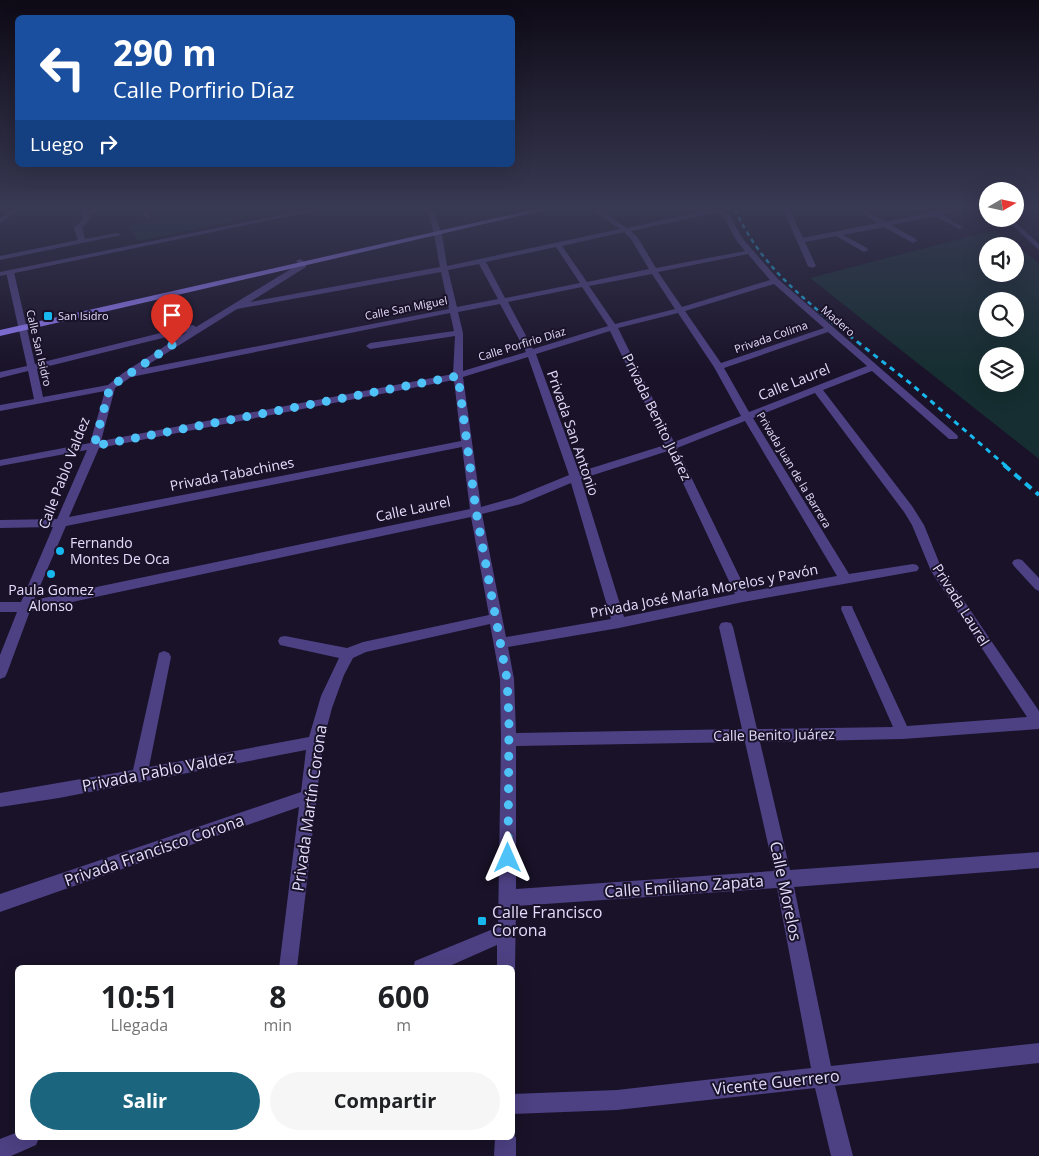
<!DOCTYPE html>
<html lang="es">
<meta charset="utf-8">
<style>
body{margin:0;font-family:"Open Sans",sans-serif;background:#f6f6f6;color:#202124;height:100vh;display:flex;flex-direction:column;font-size:19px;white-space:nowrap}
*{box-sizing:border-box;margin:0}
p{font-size:16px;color:#757577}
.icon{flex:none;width:28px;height:28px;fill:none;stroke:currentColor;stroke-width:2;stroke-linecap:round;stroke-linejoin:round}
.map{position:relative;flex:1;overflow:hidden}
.details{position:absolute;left:15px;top:965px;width:500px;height:175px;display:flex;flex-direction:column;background:#fff;border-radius:8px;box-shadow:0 5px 20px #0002}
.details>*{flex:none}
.top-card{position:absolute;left:15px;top:15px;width:500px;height:152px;border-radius:8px;box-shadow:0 5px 20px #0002;background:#1a4fa0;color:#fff;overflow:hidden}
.needle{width:32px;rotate:81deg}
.buttons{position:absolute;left:979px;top:182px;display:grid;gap:10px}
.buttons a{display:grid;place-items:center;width:45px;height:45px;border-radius:50%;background:#fff;box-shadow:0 5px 20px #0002;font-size:25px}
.pin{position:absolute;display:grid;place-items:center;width:42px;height:42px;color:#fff;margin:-51px -21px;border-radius:50% 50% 50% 0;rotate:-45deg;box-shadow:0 0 5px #0007}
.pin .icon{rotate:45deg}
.me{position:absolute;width:55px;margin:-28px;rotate:0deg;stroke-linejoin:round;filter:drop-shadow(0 0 4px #0008)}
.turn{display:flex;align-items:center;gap:18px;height:105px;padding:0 15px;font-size:22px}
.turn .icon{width:65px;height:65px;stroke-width:2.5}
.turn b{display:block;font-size:35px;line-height:42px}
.then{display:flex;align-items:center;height:48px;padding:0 15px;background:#0003;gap:10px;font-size:19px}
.eta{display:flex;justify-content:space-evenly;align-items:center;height:85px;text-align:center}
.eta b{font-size:30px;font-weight:700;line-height:35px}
.button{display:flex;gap:10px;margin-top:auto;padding:10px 15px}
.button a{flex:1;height:58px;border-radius:30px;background:#1c657f;color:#fff;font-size:20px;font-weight:700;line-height:58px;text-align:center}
.button a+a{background:#f6f6f6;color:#202124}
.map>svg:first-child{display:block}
.green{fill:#162e31;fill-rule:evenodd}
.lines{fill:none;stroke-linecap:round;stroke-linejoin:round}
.minor{fill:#4d4183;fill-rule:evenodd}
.tertiary{fill:#4d4183;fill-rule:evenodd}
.secondary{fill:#907af5;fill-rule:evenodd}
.rail-far2{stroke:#16b8ee;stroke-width:2.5;stroke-dasharray:4.5 4;stroke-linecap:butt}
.rail-far1{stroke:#16b8ee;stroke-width:3;stroke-dasharray:5.5 5;stroke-linecap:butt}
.rail{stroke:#16b8ee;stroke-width:4;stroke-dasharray:8 6;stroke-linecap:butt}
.route{stroke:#4fc3f7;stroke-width:9;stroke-dasharray:0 16.2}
.poi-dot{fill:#16b8ee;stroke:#191228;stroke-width:2}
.labels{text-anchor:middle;stroke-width:4;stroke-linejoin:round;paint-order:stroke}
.far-street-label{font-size:11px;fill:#e4dcfc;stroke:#191228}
.far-poi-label{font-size:11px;fill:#e4dcfc;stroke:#191228;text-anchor:start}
.street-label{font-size:14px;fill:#e4dcfc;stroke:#191228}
.poi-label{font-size:14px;fill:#e4dcfc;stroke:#191228;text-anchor:start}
.near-street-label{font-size:16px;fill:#e4dcfc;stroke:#191228}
.near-poi-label{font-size:16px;fill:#e4dcfc;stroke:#191228;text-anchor:start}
</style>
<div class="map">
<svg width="1039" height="1156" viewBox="0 0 1039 1156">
<rect width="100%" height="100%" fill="#191228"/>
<path class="green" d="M172 209H292L138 241 130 226 176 216Z
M995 230 1039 263V459L810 278ZM988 246H1015V274H988ZM988 301H1015V329H988ZM988 356H1015V384H988Z"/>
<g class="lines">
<path class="minor" d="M13 209H21L0 223V218Z
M81 209H107L89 214 90 219 82 228 85 239 117 233 121 235 0 260V256L78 240 74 228 83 219Z
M141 209H147L150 219H146Z
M427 209H433L442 234 447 266 620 229 591 209H599L627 228 713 209 728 213 743 239 778 279 957 435 958 437 957 439H949L872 371 823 390 912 506 924 525 941 567 1039 711V729L903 739 760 742 790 870 1039 852V868L794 887 831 1066 1039 1043V1063L835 1086 853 1156H831L815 1088 617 1110 512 1114V1094L617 1090 811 1068 777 888 516 906 515 968 513 975 512 968H497V945L445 968H413L415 961 498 927 501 740 500 679 490 624 366 652 353 658 344 675 332 708 323 742 297 968H279L299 807 0 912V894L301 792 306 750 59 798 0 807V793L133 770 159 653 164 651 169 653 171 657 149 767 309 737 321 696 339 658 280 645 278 641 280 637 285 636 347 648 363 642 489 615 471 517 30 611 7 673 5 677 0 679V655L17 612H0V602H21L53 527 0 528V520L57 519 87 450 0 466V460L90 443 105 391 0 411V405L34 399 28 371 0 378V372L27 366 6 272 10 270 14 272 35 364 193 325 196 327 299 264 296 261 300 259 306 263V267L250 302 440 267 434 234ZM714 213 723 215 736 240 745 251 656 268 638 238 631 231ZM624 232 631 239 649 269 587 282 562 246ZM556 247 580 283 505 298 486 262ZM748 254 770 280 682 307 658 272ZM479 264 498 299 457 307 448 270ZM441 272 449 309 141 369 237 309ZM652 274 675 309 615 324 589 286ZM774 284 824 328 721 363 685 311ZM582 287 608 326 533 349 508 302ZM500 304 526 352 463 371V333L458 312ZM450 313 454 331 370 343 366 346 370 349 455 336 453 374 101 441 115 388 131 377ZM678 313 714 367 741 416 674 442 618 328ZM610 331 665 445 579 472 536 354ZM187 332 123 373 108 385 43 397 37 369ZM828 332 867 366 749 412 724 368ZM528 357 569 475 513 498 481 507 463 377ZM454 380 461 441 69 517 99 448ZM815 393 904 512 912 525 931 571 1027 717 907 726 853 609 852 606H842L841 609 893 727 757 729 733 627 731 623 726 622 721 623 719 627 742 729 516 733 514 679 508 647 619 628 743 602 917 571 919 568 917 565 913 564 849 574 753 418ZM745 421 837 576 747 592 677 448ZM462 447 470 509 34 600 66 526ZM668 451 735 594 624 617 581 479ZM571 483 611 619 506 637 482 514 521 504ZM745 742 774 871 516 889V746Z
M783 209H789L803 238 878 223 856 209H864L886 222 934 211 965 209 942 215 961 226 963 227 959 229 935 216 891 225 916 239 917 241 913 243 884 227 843 235 867 248 868 250 864 252 836 236 805 242 816 266 812 268 808 266Z
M1015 209H1029L1015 213Z
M1018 559 1022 560 1039 578V591L1035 589 1014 566 1012 563 1014 560Z
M512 1131 516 1138V1156H494L495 1138H512Z
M18 1132V1138H39L36 1145 11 1156H0V1139Z"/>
<path class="tertiary" d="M310 209H324L0 276V272Z
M1005 219H1012L1039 244V250Z"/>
<path class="secondary" d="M536 209H549L0 336V330Z"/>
<path class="rail-far2" d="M735 209C758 260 791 288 833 323"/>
<path class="rail-far1" d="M832 322 910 383 1006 466"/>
<path class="rail" d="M1004 465 1039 495"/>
</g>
<linearGradient id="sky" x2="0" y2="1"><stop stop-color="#0e0a16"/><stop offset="0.56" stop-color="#383953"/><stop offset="1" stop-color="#383953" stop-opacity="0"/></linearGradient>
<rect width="1039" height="371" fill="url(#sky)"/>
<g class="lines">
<path class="route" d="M172 345 110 387 94 446 458 376 476 511 507 679 509 720 508 858"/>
</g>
<g class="poi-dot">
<rect x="43" y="311" width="10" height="10" rx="2.5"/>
<circle cx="60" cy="551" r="5"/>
<circle cx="51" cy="574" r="5"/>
<rect x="477" y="916" width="10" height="10" rx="2.5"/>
</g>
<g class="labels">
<g class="far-street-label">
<text transform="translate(406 308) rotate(-11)" y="4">Calle San Miguel</text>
<text transform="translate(838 321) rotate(41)" y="4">Madero</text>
<text transform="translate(771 337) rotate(-19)" y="4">Privada Colima</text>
<text transform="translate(522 344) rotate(-17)" y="4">Calle Porfirio Díaz</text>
<text transform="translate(39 348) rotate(77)" y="4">Calle San Isidro</text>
<text transform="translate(794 470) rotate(59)" y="4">Privada Juan de la Barrera</text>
</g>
<g class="far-poi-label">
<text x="58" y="320">San Isidro</text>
</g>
<g class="street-label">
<text transform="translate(794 382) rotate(-22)" y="5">Calle Laurel</text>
<text transform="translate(657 417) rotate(64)" y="5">Privada Benito Juárez</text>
<text transform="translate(573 433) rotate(71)" y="5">Privada San Antonio</text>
<text transform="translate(64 473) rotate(-69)" y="5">Calle Pablo Valdez</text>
<text transform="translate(232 474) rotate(-11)" y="5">Privada Tabachines</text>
<text transform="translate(413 509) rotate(-12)" y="5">Calle Laurel</text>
<text transform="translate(704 591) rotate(-11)" y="5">Privada José María Morelos y Pavón</text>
<text transform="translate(961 605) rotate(58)" y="5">Privada Laurel</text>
<text transform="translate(774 735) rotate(-1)" y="5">Calle Benito Juárez</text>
</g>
<g class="poi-label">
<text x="70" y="548">Fernando<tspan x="70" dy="16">Montes De Oca</tspan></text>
<text x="51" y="595" text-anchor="middle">Paula Gomez<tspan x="51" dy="16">Alonso</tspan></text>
</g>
<g class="near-street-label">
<text transform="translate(158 771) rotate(-11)" y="6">Privada Pablo Valdez</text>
<text transform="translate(309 808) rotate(-82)" y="6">Privada Martín Corona</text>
<text transform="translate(154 850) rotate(-19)" y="6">Privada Francisco Corona</text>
<text transform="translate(684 886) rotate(-4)" y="6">Calle Emiliano Zapata</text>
<text transform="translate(786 891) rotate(78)" y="6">Calle Morelos</text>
<text transform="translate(776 1082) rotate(-6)" y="6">Vicente Guerrero</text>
</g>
<g class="near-poi-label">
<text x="492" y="918">Calle Francisco<tspan x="492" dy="18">Corona</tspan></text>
</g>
</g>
</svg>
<div class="buttons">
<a><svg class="needle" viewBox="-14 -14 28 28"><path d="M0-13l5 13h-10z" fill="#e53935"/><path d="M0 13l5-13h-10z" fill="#757577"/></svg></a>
<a><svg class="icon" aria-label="sound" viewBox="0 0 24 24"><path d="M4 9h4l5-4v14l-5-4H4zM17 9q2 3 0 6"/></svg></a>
<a><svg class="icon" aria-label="search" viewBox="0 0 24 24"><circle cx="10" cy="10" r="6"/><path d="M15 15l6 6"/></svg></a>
<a><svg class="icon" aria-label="layers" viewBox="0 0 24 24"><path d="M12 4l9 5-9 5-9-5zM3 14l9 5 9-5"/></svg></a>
</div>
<div class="pin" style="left:172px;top:345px;background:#d93025"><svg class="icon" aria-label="arrive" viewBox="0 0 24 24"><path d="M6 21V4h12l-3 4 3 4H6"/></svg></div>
<svg class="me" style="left:508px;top:858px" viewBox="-20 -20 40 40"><path d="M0-17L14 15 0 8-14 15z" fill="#4fc3f7" stroke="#fff" stroke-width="4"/></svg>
<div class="top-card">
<div class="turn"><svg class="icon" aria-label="left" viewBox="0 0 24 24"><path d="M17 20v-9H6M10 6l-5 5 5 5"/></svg><div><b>290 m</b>Calle Porfirio Díaz</div></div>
<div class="then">Luego<svg class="icon" aria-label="right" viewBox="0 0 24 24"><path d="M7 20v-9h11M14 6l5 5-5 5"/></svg></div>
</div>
<section class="details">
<div class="eta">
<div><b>10:51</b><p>Llegada</p></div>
<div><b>8</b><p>min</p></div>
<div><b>600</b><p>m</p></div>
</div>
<div class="button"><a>Salir</a><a>Compartir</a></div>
</section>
</div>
